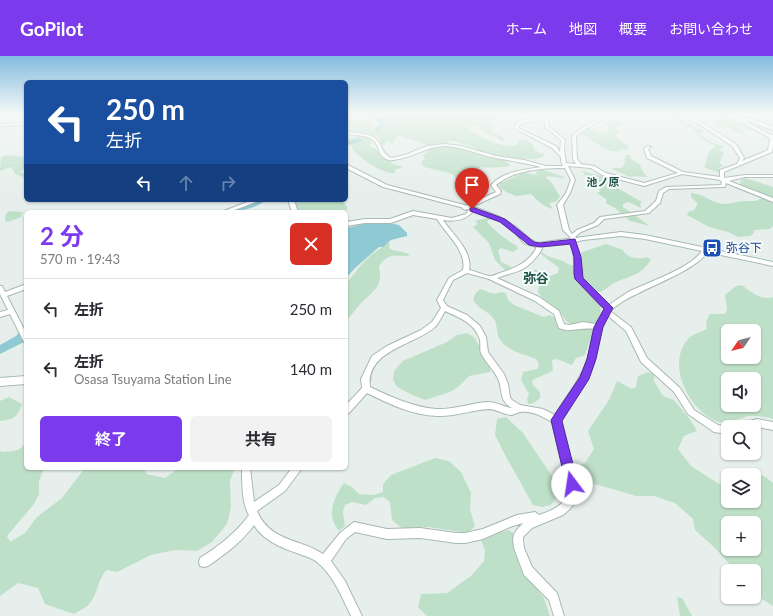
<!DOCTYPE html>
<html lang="ja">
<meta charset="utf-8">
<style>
body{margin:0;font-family:Lato,"Noto Sans JP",sans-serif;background:#f2f2f3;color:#2b2b33;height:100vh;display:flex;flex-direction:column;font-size:15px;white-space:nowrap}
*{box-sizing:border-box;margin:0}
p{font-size:13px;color:#7c7c81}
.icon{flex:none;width:22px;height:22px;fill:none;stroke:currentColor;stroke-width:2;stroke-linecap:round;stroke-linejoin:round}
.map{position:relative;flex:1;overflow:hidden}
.side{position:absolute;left:24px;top:154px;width:324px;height:260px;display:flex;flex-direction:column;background:#fff;border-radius:6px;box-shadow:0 1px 3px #0004}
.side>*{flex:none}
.top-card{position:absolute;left:24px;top:24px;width:324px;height:122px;border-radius:6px;box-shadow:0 1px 3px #0004;background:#1a4fa0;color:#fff;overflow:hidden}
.needle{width:26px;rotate:235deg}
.tools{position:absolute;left:721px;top:268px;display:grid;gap:8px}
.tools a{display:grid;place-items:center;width:40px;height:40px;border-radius:6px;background:#fff;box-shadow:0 1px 3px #0004;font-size:20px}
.pin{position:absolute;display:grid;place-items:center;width:34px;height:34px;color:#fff;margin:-41px -17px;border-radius:50% 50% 50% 0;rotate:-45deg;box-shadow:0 0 4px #0007}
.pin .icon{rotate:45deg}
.me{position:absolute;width:44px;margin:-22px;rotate:346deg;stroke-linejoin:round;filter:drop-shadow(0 0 3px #0008)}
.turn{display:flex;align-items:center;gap:14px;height:84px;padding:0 16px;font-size:18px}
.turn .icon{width:52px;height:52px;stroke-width:2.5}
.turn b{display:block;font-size:28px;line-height:34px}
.lanes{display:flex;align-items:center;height:38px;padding:0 16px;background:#0003;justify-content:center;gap:20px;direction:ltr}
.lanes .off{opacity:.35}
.round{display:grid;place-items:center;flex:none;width:42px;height:42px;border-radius:6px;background:#f2f2f3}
.summary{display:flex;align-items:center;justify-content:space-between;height:68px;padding:0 16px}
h1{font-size:24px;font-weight:700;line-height:30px;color:#7c3aed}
.action{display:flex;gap:8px;margin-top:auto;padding:8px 16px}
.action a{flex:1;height:46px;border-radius:6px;background:#7c3aed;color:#fff;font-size:16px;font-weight:700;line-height:46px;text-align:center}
.action a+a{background:#f2f2f3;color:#2b2b33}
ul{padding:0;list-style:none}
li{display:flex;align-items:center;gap:12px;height:60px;padding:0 16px;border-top:1px solid #e1e1e2}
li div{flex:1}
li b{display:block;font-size:15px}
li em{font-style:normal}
header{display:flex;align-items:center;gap:24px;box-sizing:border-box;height:56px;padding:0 20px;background:#7c3aed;color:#fff}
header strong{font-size:19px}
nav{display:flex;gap:22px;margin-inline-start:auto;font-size:14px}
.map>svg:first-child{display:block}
.green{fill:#bfe0c8;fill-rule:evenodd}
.water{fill:#8ec9d4}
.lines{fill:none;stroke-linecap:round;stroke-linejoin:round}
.river{fill:#8ec9d4;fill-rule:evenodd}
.street-casing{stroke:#a8b8b2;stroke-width:2}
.secondary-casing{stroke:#a4bbb3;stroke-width:2}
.street{fill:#fff;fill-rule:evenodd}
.secondary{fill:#fff;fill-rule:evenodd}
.route{fill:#7c3aed;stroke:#51269a}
.labels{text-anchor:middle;stroke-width:4;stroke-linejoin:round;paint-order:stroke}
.far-neighbourhood-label{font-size:11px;font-weight:bold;fill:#1f5548;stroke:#f7fbf9}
.transit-label{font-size:12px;fill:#164399;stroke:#f7fbf9;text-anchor:start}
.neighbourhood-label{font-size:13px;font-weight:bold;fill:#1f5548;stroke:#f7fbf9}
</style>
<header>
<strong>GoPilot</strong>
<nav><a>ホーム</a><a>地図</a><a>概要</a><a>お問い合わせ</a></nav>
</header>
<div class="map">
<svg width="773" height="560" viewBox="0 0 773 560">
<rect width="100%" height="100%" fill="#e6efeb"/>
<path class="green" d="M371 58H497L500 61 491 65 494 71 491 72V75L504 82V85H501L496 81 480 75V70L477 69 467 72C480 81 500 94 518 88L517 85 518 84H526L533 89 535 95 545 99C533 108 513 98 505 105L510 108V110C506 111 485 112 481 111L473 117 459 119 458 120 464 125 457 128 455 120 450 117 424 111 421 106 425 103 423 100C432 88 449 89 462 92 467 93 472 97 477 95L476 92 454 85H449L444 88 427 89 401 80H398L393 86V88L387 85 384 89H381L379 81 364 77 346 76V66C362 62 369 59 377 75L383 70 384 66Z
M655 58C672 58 689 67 704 75L699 78 713 87 725 90 720 94 724 97 719 107 724 110 719 112V117L704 111C709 104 705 96 715 91V90L699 81 693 72H688V74H686C681 63 666 61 655 58Z
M720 62 730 65 743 66 755 74C747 76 744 69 736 70L745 76 742 78 734 76V74L713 68 718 66 715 63Z
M610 64 625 68 617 70 616 72 620 76 616 79 617 82 629 91 627 94 620 93 619 95C604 97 593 83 581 78L589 72 600 77 608 75 609 73 605 68Z
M362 80 371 83 370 90 377 94 381 100 390 104 393 108 403 111 395 114V117C384 119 354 100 351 89L359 83 346 86V82Z
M7 99 26 101V112L20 115 26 120V122L15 118 13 113 11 111 0 115 1 101Z
M626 99H630C631 106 635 104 639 108 642 112 643 118 648 121L632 120 630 121 612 113 613 112H621L624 109Z
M539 114H544L564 121 563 122 547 120 546 122C554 127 555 134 560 140L557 145 549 147 553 153C544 151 538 145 531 138L516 140 506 136 499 130 500 127C507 125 519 118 525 117 529 117 533 119 537 119L536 116Z
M582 115 613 123 618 125 614 128 619 133 642 146 640 148 641 152 629 146 623 148V151L650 170 630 165 615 152 606 147V143L597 137 601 135 599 134 601 132 586 120Z
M745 122 773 131V143L743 131 740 128 741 124Z
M691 137C706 139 706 143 718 147 728 150 735 145 745 145 753 145 757 146 763 141L773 145V170L770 173 754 174V177L750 180 738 181 728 176 709 171 687 159 688 156 694 154 698 148 691 141Z
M294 144H341L347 150V154L297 156Z
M10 155 23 156 21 161 8 166 5 165 6 157Z
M486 162 490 163 487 166C496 176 506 184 517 190L518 193 513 196 501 192 498 194 501 206 510 210 513 213 505 214 495 204 489 187 473 171 478 168 475 165Z
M388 187H390L389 192C395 197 404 194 410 199 398 204 393 192 379 210 383 228 376 234 363 245 357 251 352 259 346 265V228L361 209 371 199Z
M606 188 623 194C626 202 640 204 647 201L651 203C644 218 630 220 616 226 611 228 606 233 601 236L592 235C599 247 605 254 597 267L572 269 566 265 559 254 541 241 538 236 539 230 535 224 534 213 550 220 558 217 559 212 541 198 542 196C547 201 551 201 557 203 568 206 571 214 581 205L580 197Z
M742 229C751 236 761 245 773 241V363C766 361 756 359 748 360 737 363 727 370 716 365 688 353 666 308 688 283 692 278 701 276 707 273L706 266 710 258H725L727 254 725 239 736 230ZM728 275H754V301H728ZM728 323H754V349H728Z
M480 233C488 235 492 240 501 236L506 237 508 244 514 249 544 261 550 259 555 262C557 270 559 273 567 275L574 272 590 271 593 276 585 299 576 302 572 309 557 303 552 304 553 315 532 324 533 329 540 336V342L534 347 528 348 527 343 529 338 521 324 523 316 537 313 539 309 536 303C524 298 506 295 499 282 496 276 498 268 493 262 486 253 480 255 473 244L475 238Z
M467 277 475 282 490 310V316L469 320 458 331 450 336 425 344 410 338 396 330 393 323 394 315 403 305 447 286 457 279Z
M649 316 654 319V325L663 340 674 344 689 362 697 375 684 380 678 393 691 410 719 428 728 426V445H754V419H733V418C751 416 759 415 773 427V550L754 538V515H736L715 492 695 474 693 463 675 447 654 440H636L578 423 573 412 585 407 594 393 588 375 609 344 617 325 632 333 636 331 638 320ZM728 467H754V493H728Z
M9 341 22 348C17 362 14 363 0 365V345Z
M506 361 523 377 558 429 557 441 551 449 542 451 533 449 505 399 495 379 497 363Z
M26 386V412H44L39 425V438L34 448 7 480 10 486 25 477 37 461 62 442 85 412H145L146 418 165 422 179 412H235L230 425 231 452 227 468 212 486 197 495 175 494 151 499 117 516 107 514C98 522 98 537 90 547 86 552 79 555 74 558L45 548 38 532 18 527 0 540V395L2 396C13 395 20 396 26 386Z
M435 402 449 405 461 416 471 437 470 454 475 470 468 477 429 471 402 472 392 464 390 446 383 441 375 442 366 449 352 446 345 449 343 456 345 470 339 475C326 460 333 442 344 427L352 431 359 438 374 439 383 436V428L391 419Z
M509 474 514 478V495L521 514 544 542 550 560H427L418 551 421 538 447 537 471 520 484 505 485 494 481 485 486 479Z
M677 541 682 542 692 560H680Z"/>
<path class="water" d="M388 167 399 169 407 177V180L391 184 383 191H379L355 212 346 222V172L364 168H387Z"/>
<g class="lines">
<path class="river" d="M366 58H373L385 65V69L379 75H375L374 74 380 67Z
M359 82 361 83V85L346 90V86Z
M256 144H266C255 153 238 156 224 156Z
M26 272V283L24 286 0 298V289L16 280 22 273Z"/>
<g class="street-casing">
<path id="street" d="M545 58H549L548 70 565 84 564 93 566 107 576 108 573 103 572 80C583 70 600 60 615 58 621 58 628 59 634 59 639 60 639 58 643 58L642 61C634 63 628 60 620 60 604 60 588 71 576 80L577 103 581 108 594 110 606 117 644 127 678 117 647 102 644 93 647 90 651 91 648 93 651 100 683 116 720 121V114L737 108 740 102 732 90 699 68 674 58H680L701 66 736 88 744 102 742 105 768 94 770 82 745 68 739 62H730L715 58 742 61 747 66 771 79H773V91L772 96 724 116V122L745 119H773V121H745L729 125 773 142V146L726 127 725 131H723L669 133 663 137 660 147 649 157 604 163 598 169 581 176 575 181 579 184 575 185 578 194 582 222 609 249C616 244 623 239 630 235 649 226 694 211 703 193H707L708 194C702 211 653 229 637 238 627 242 618 248 610 255L631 271 647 302 680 332 694 354 718 369 730 371H728V378L714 376 688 358 674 336 641 306 626 275 607 259C598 275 599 294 592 312 584 331 570 346 560 364L566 391 581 436 571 452 563 459 532 472 523 481V483L524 492 532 511 557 537 564 560H554L549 544 524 519 514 492 513 483 514 478 516 475 523 467 510 471 483 483 465 487H456L420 482 387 483 355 476 346 483 331 505 345 525 362 560H351C342 541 333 519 317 506 311 501 303 500 297 497 281 492 262 483 254 469 242 486 225 498 208 510L204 511 200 510 199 506 200 502C219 490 236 477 249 459 242 448 242 426 242 412H250L254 446 279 429 292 412H302L285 435 257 455C270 486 301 483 323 498L340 477 354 466 387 473 420 472 456 477H465L483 473 517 459 535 456 539 459C556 453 562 450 571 435L558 391 552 366C544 361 531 354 521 356 518 356 515 358 512 359 504 359 497 353 489 353 471 354 454 361 437 360 412 359 389 348 367 337L349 357 346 359V349L362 332 361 323 372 300 387 290 421 274 432 266 441 252 437 244 449 222 463 214C467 195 446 178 437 163L413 159 391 167H365L346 170V166L365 163H390L413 155 452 162 466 158 470 152H474L475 153C467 164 456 166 443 164 453 179 473 195 469 214 475 215 485 220 491 220 493 220 497 218 500 217 516 212 532 205 538 188H542C543 193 541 195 538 199 524 217 516 215 497 222L539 241 559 255 564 268 569 269 583 266 596 268 605 252 601 250 576 223 573 194 569 185 572 183 563 174 558 152 557 149 566 137 571 124 565 112C543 112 513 114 496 129L501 135 500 138 465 154 462 152 463 151 496 136 491 129C504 115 523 114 541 111 526 107 511 105 496 102 479 99 463 91 446 90 429 90 415 100 399 103 396 103 392 105 390 104 378 103 380 90 373 84 367 79 354 79 346 78V76C354 77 372 77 377 84 383 91 381 96 391 102L405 99 427 90 445 88 461 90 496 100 524 104 546 110H563L561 105V101L552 92 514 72 518 65 545 61ZM545 63V71L561 84 560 96 556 90 518 72 521 67ZM568 110 591 112 602 119 644 130 682 118 720 124 722 126 721 129 666 131 659 135 656 145 645 155 600 161 594 167 577 174 572 178 569 174 563 149 570 137 575 124ZM467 217 489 223 535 245 554 258 559 272C570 277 581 271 594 273 591 286 590 299 584 312 577 329 564 343 555 359L543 353 520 349 512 344 510 341 508 328 504 318 488 296 486 281 480 270 467 259 447 250 443 244 453 224ZM445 255C460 262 475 267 480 284 481 289 479 295 482 299 487 308 495 315 499 325 503 337 499 344 512 352 503 351 497 346 488 346 471 347 454 354 436 353 413 351 391 341 370 331 366 294 413 290 435 271 439 267 442 260 445 255Z
M26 67V69L0 70V68Z
M253 144H261L229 156H221Z
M24 229H26V233L7 240 26 277V287L24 286 10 258 0 261V256L8 254 0 238V230H2L5 236Z
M757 363 773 366V374L757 371H737L738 368Z"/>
</g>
<g class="secondary-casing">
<path id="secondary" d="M728 58H736L773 70V74Z
M346 108 387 129 480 153 500 161 516 171 530 183 537 187 621 176 645 179 773 206V210L645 183 621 180 583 184 568 188 536 191 524 187 512 173 496 163 476 155 383 131 346 112Z
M288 144H294L298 156H292Z
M26 320V328L0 330V322Z"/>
</g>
<use href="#street" class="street"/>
<use href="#secondary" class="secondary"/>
</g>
<linearGradient id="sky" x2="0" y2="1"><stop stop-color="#84bce0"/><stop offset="0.42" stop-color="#f4f8f6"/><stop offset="1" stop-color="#f4f8f6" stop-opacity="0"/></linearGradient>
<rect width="773" height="137" fill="url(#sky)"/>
<path class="route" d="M472 151 505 163 534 186 540 187 575 183 581 201 583 222 613 252 603 271 596 303 589 323 562 365 578 428 576 433 572 434 568 433 566 428 551 364 580 321 587 303 594 271 604 253 575 223 574 218V201L570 188 540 191 529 189 500 166 470 155V152Z"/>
<defs>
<g id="bus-square" transform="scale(1)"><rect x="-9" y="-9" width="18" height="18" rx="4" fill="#1a4fb4" stroke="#f7fbf9"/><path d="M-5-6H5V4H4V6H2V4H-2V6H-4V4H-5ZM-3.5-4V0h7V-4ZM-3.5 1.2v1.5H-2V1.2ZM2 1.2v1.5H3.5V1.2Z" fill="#fff"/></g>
</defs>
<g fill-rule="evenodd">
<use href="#bus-square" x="712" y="192"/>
</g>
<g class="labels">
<g class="far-neighbourhood-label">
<text x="603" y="130">池ノ原</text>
</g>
<g class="transit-label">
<text x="726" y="196">弥谷下</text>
</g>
<g class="neighbourhood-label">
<text x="536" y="227">弥谷</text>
</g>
</g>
</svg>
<div class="tools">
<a><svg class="needle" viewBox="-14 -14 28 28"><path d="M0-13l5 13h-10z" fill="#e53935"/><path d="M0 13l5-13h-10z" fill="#7c7c81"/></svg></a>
<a><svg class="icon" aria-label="sound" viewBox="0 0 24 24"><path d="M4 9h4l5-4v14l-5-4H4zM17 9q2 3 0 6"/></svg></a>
<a><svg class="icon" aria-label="search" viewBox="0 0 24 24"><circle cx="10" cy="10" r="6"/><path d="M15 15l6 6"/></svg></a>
<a><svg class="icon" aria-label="layers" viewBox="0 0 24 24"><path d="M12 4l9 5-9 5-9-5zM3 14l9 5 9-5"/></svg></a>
<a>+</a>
<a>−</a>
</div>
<div class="pin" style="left:472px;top:153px;background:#d93025"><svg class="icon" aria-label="arrive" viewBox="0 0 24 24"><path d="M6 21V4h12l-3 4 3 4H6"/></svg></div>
<svg class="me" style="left:572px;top:428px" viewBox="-20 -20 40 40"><circle r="19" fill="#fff"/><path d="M0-13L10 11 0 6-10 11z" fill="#7c3aed"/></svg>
<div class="top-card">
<div class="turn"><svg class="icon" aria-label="left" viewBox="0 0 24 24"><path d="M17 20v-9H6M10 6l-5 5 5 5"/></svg><div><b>250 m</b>左折</div></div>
<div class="lanes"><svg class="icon" aria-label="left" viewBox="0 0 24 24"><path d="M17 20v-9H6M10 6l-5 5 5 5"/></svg><svg class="icon off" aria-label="ahead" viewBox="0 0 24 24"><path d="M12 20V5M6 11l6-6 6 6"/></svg><svg class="icon off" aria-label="right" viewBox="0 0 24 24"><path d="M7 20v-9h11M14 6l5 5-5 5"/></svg></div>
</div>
<section class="side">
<div class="summary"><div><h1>2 分</h1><p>570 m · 19:43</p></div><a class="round" style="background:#d93025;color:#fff"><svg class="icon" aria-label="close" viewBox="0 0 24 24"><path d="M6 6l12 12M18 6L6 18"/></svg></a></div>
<ul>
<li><svg class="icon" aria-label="left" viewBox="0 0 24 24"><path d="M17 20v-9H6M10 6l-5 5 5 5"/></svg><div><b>左折</b></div><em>250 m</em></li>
<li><svg class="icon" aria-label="left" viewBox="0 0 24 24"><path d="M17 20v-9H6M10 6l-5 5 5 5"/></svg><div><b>左折</b><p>Osasa Tsuyama Station Line</p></div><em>140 m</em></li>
</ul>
<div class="action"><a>終了</a><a>共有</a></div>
</section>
</div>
